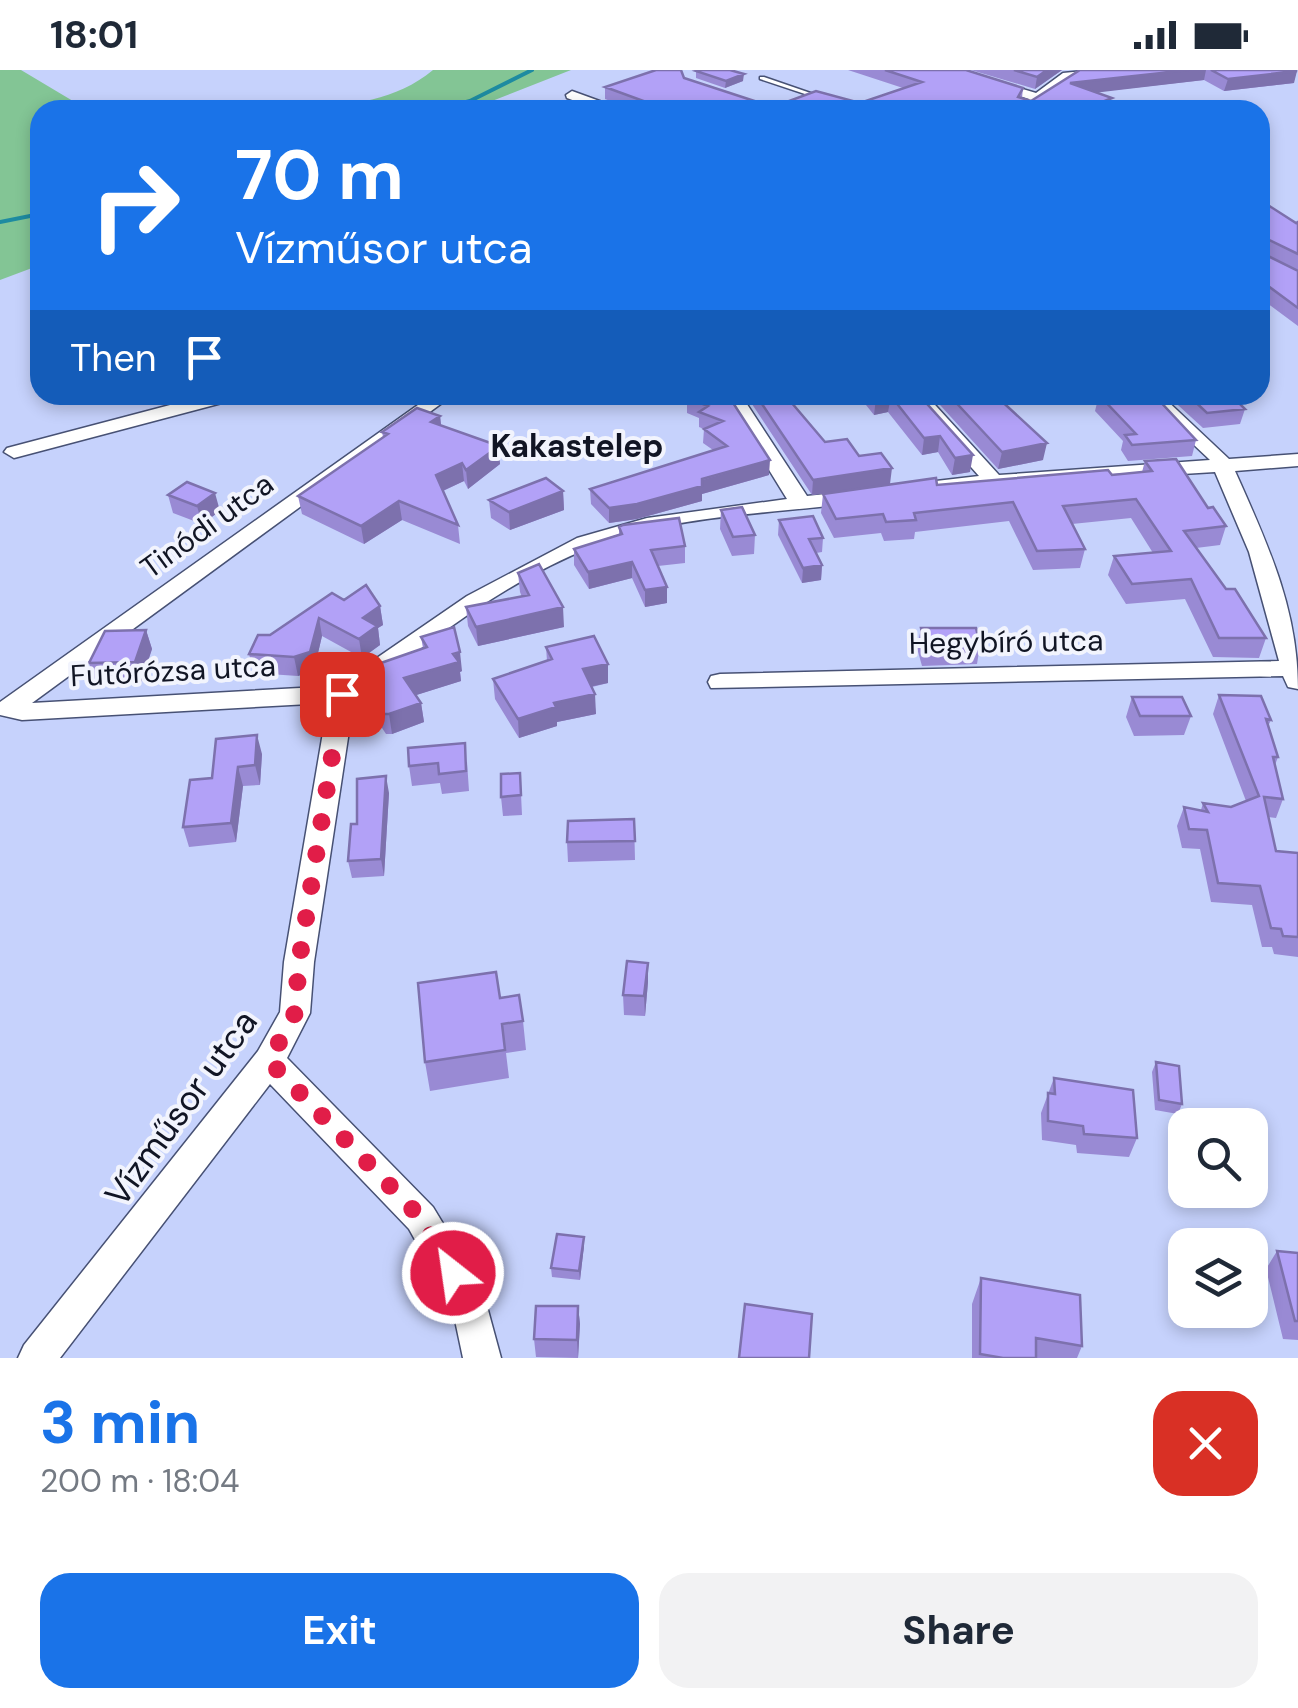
<!DOCTYPE html>
<meta charset="utf-8">
<style>
body{margin:0;font-family:"DM Sans",sans-serif;background:#f2f2f3;color:#1f2937;height:100vh;display:flex;flex-direction:column;font-size:38px;white-space:nowrap}
*{box-sizing:border-box;margin:0}
p{font-size:32px;color:#747a83}
.icon{flex:none;width:55px;height:55px;fill:none;stroke:currentColor;stroke-width:2;stroke-linecap:round;stroke-linejoin:round}
.map{position:relative;height:1288px;overflow:hidden}
.details{display:flex;flex-direction:column;background:#fff;flex:1}
.details>*{flex:none}
.top-card{position:absolute;left:30px;top:30px;width:1240px;height:305px;border-radius:30px;box-shadow:0 5px 15px #0003;background:#1a73e8;color:#fff;overflow:hidden}
.fabs{position:absolute;left:1168px;top:1038px;display:grid;gap:20px}
.fabs a{display:grid;place-items:center;width:100px;height:100px;border-radius:20px;background:#fff;box-shadow:0 5px 15px #0003;font-size:50px}
.pin{position:absolute;display:grid;place-items:center;width:85px;height:85px;color:#fff;margin:-42px;border-radius:20px;box-shadow:0 5px 15px #0006}
.me{position:absolute;width:110px;margin:-55px;rotate:330deg;stroke-linejoin:round;filter:drop-shadow(0 0 8px #0008)}
.turn{display:flex;align-items:center;gap:35px;height:210px;padding:0 40px;font-size:45px}
.turn .icon{width:130px;height:130px;stroke-width:2.5}
.turn b{display:block;font-size:70px;line-height:85px}
.then{display:flex;align-items:center;height:95px;padding:0 40px;background:#0003;gap:20px;font-size:38px}
.round{display:grid;place-items:center;flex:none;width:105px;height:105px;border-radius:30px;background:#f2f2f3}
.overview{display:flex;align-items:center;justify-content:space-between;height:170px;padding:0 40px}
h1{font-size:60px;font-weight:700;line-height:75px;color:#1a73e8}
.cta{display:flex;gap:20px;margin-top:auto;padding:20px 40px}
.cta a{flex:1;height:115px;border-radius:30px;background:#1a73e8;color:#fff;font-size:40px;font-weight:700;line-height:115px;text-align:center}
.cta a+a{background:#f2f2f3;color:#1f2937}
.status{display:flex;justify-content:space-between;align-items:center;height:70px;padding:0 50px;background:#fff;direction:ltr}
.status svg{height:28px;fill:currentColor}
.map>svg:first-child{display:block}
.green{fill:#83c595}
.lines{fill:none;stroke-linecap:round;stroke-linejoin:round}
.stream{stroke:#1e8ba1;stroke-width:4}
.service-casing{stroke:#475174;stroke-width:3}
.minor-casing{stroke:#475174;stroke-width:3}
.service{fill:#fff;fill-rule:evenodd}
.minor{fill:#fff;fill-rule:evenodd}
.wall{fill:#998ad4}
.shaded-wall{fill:#7d71ad}
.building{fill:#b2a1f7;stroke:#7d71ad;stroke-width:2.5}
.route{stroke:#e11d48;stroke-width:18;stroke-dasharray:0 32.4}
.labels{text-anchor:middle;stroke-width:8;stroke-linejoin:round;paint-order:stroke}
.street-label{font-size:30px;fill:#111524;stroke:#f2f4fd}
.far-district-label{font-size:32px;font-weight:bold;fill:#111524;stroke:#f2f4fd}
.near-street-label{font-size:35px;fill:#111524;stroke:#f2f4fd}
</style>
<div class="status"><b>18:01</b><svg viewBox="0 0 49 12"><path d="M0 12V9h3v3zM5 12V6h3v6zM10 12V3h3v9zM15 12V0h3v12zM26 1h20v11H26zM47 4h2v5h-2z"/></svg></div>
<div class="map">
<svg width="1298" height="1288" viewBox="0 0 1298 1288">
<rect width="100%" height="100%" fill="#c6d2fc"/>
<path class="green" d="M0 0H21L88 40H40V195L0 210Z
M433 0H571L487 33 502 40H304C351 34 396 31 433 0Z"/>
<g class="lines">
<path class="stream" d="M436 40 470 31 532 0
M0 152 40 144"/>
<g class="service-casing">
<path id="service" d="M760 7H764L825 28 820 29 760 9Z"/>
</g>
<g class="minor-casing">
<path id="minor" d="M939 0H958L1036 23 1063 3 1094 0 1071 9 1030 38 1023 34 1029 29Z
M572 21 616 37 618 40H599L567 28 566 25Z
M208 325H239L237 329 14 388 4 382 7 378Z
M432 325H453L32 633 336 616 467 526 577 468 647 448 787 429 723 325H741L807 426 854 421 864 427 854 433C768 444 673 445 592 477 504 511 429 573 354 628L314 892 310 943 287 988 433 1137 482 1218 501 1288H463L452 1236 409 1159 270 1014 60 1288H18L24 1275 258 981 280 942 284 892 328 633 22 650 0 645V632Z
M907 325H926L999 405 1210 390 1141 325H1161L1229 389 1298 384V396L1235 401C1267 473 1298 538 1298 619L1288 617 1283 606 711 618 708 612 711 606 720 604 1279 591 1249 482 1215 402 936 419 933 415 936 411 979 406Z"/>
</g>
<use href="#service" class="service"/>
<use href="#minor" class="minor"/>
</g>
<path class="wall" d="M848 0H966L1023 18 1022 28 1031 31 1080 0H1294V13L1224 21 1204 10 1096 22 1124 40H634L605 29V17L684 8 773 37 860 33 903 18Z
M971 0H1062L1035 19Z
M696 1 743 11 725 18 696 8Z
M1260 130 1296 153 1298 152V256L1260 228Z
M728 325 769 405 702 424V431L637 449 609 453 591 434 590 419 713 380 703 373 704 359 699 357V348L687 343V328Z
M746 325H785L825 372 859 386 890 414 812 425Z
M858 325H919L970 402 952 405 938 382 922 385 888 342 874 345Z
M931 325H995L1043 390 998 399Z
M1088 325H1154L1196 370 1192 386 1128 391 1121 380 1123 371 1095 341 1097 333Z
M1167 325H1231L1245 339 1240 354 1203 358Z
M440 346 441 355 500 394 468 419 464 411 443 421 458 455 460 474 402 450 364 474 302 444 298 426 383 367 382 362Z
M1145 391 1208 438 1226 456 1220 475 1196 478 1226 519 1266 568 1259 588 1213 587 1185 529 1126 534 1108 505 1114 486 1153 483 1131 448 1072 454 1085 479 1080 498 1033 500 1009 451 915 462 914 469 884 471 881 463 834 468 821 443 823 424 937 415 1142 402Z
M563 421 564 440 510 460 491 448 489 430Z
M168 425 220 441 202 454 173 443Z
M721 440 755 465 754 484 732 486 720 459Z
M779 450 823 468 822 482 816 483 822 495 821 510 802 513 778 465Z
M619 457 685 476V493L658 496 667 517V533L645 537 632 508 589 519 574 495V479L619 464Z
M518 503 564 557 478 576 468 556 466 537 522 527 520 522Z
M344 530 380 536 383 555 378 558 380 575 362 588 322 566 314 600 298 606 254 603 249 584Z
M921 558 980 575 977 594 922 596 917 578Z
M146 560 152 579 141 612 96 613 89 593Z
M421 567 462 601 460 602 461 611 416 625 421 633 424 652 392 664H386L363 629 359 609 370 605 369 601 423 578Z
M546 577 608 594V613L592 617 596 644 557 652V656L519 668 495 629 493 609 547 591Z
M1219 625 1271 650 1268 656 1278 687 1275 695 1283 729 1276 748 1268 747 1276 781 1298 783V887L1274 884 1272 877H1262L1252 835 1211 832 1200 779 1182 778 1177 756 1184 737 1201 740 1203 733 1231 737 1246 731 1213 644Z
M1132 627 1191 646 1184 665 1134 666 1126 647Z
M408 678 467 692 469 721 442 724 440 713 412 716 409 696Z
M262 684 260 715 243 716 236 772 189 777 183 757 212 708Z
M520 703 522 745 503 746 501 727Z
M389 723 384 806 352 808 348 791Z
M634 749 635 790 568 792 567 772Z
M648 893V912L645 946 624 945 623 925Z
M500 928 523 951 526 980 506 983 509 1008 430 1021 425 992Z
M1156 992 1182 1034 1178 1044 1155 1040 1152 1002Z
M1054 1008 1137 1068 1129 1087 1077 1083 1076 1075 1042 1070 1041 1043Z
M584 1176 580 1210 552 1207 551 1198Z
M1277 1181 1298 1183V1270L1283 1269 1266 1199Z
M981 1208 1082 1276 1077 1288H972V1234Z
M578 1236 580 1254 578 1288 536 1287 534 1269Z"/>
<path class="shaded-wall" d="M1047 0H1062L1035 19 1037 7Z
M1189 0H1206L1204 10 1068 26 1070 13Z
M1297 1 1294 13 1224 21 1228 9Z
M744 4 743 11 725 18 726 11Z
M891 326 888 342 874 345 876 328Z
M440 346 442 363 431 352Z
M940 366 938 382 922 385 924 368Z
M1047 373 1043 390 998 399 1002 382Z
M499 376 500 394 468 419 466 400Z
M973 385 970 402 952 405 955 388Z
M770 390 769 405 702 424V431L637 449 609 453V438Z
M462 393 464 411 438 423 436 405Z
M892 398 890 414 812 425 813 410Z
M563 421 564 440 510 460 509 442Z
M215 423 220 441 202 454 197 436Z
M399 431 402 450 364 474 361 456Z
M632 492V508L589 519 588 502Z
M822 495 821 510 802 513 803 498Z
M667 517V533L645 537V520Z
M380 536 383 555 378 558 380 575 362 588 359 569 363 548Z
M563 537 564 557 478 576 476 557Z
M319 548 322 566 314 600 298 606 294 587Z
M146 560 152 579 141 612 135 592Z
M460 582 462 601 460 602 461 611 407 628 404 608Z
M608 594V613L584 618 583 599Z
M595 624 596 644 557 652V656L519 668 518 649 554 633Z
M421 633 424 652 392 664 389 644Z
M257 665 262 684 260 715 255 695Z
M238 697 243 716 236 772 231 753Z
M386 706 389 723 384 806 381 789Z
M648 893V912L645 946 644 926Z
M584 1167V1176L580 1210 579 1201Z
M578 1236 580 1254 578 1288 577 1270Z"/>
<path class="building" d="M656 0H681L684 8 773 37 816 21 860 33 922 12 885 0H966L1023 18 1018 27 1031 31 1080 0H1189L1070 13 1112 28 1107 30 1125 37 1113 40H668L605 17Z
M700 0H730L744 4 726 11 696 1Z
M1014 0H1047L1037 7Z
M1211 0H1294L1297 1 1228 9Z
M1260 130 1296 153 1298 152V184L1261 166 1262 183 1298 201V238L1260 210Z
M692 325H728L770 390 702 409V416L637 434 609 438 590 419 727 376 704 359 723 351 699 342 708 336 687 328Z
M756 325H785L825 372 847 369 859 386 881 383 892 398 813 410Z
M873 325H919L973 385 955 388 940 366 924 368 891 326 876 328Z
M949 325H995L1047 373 1002 382Z
M1099 325H1154L1196 370 1132 375 1125 365 1136 364Z
M1188 325H1231L1245 339 1207 343Z
M417 338 440 346 431 352 499 376 466 400 462 393 436 405 458 455 399 431 361 456 298 426 388 364 382 362Z
M1176 389 1208 438 1213 437 1226 456 1184 461 1226 519H1235L1266 568H1219L1191 509 1132 514 1114 486 1171 481 1136 429 1063 436 1085 479 1037 481 1013 432 914 443 916 450 886 452 883 444 836 449 823 424 936 408 937 415 1108 400 1112 405 1152 401 1145 391Z
M546 408 563 421 509 442 489 430Z
M187 412 215 423 197 436 168 425Z
M742 437 755 465 733 467 721 440Z
M813 446 823 468 809 469 822 495 803 498 779 450Z
M679 448 685 476 651 480 667 517 645 520 632 492 588 502 574 479 622 464 619 457 623 455Z
M539 494 563 537 476 557 466 537 529 525 518 503Z
M366 515 380 536 363 548 377 556 359 569 319 548 310 582 294 587 249 584 258 565H270L332 523 344 530Z
M454 557 460 582 453 584 459 592 404 608 421 633 389 644H383L359 609 372 605 369 601 381 593 427 577 421 567Z
M921 558H976L980 575 925 576Z
M146 560 135 592 89 593 105 561Z
M594 566 608 594 583 599 595 624 554 633 556 637 518 649 493 609 552 589 546 577Z
M1219 625 1261 626 1271 650 1266 649 1278 687H1273L1283 729 1264 727 1276 781 1298 783V867L1283 866 1281 859 1271 858 1260 816 1218 813 1207 760 1189 759 1184 737 1208 742 1203 733 1231 737 1259 726Z
M1132 627H1182L1191 646H1140Z
M257 665 255 695 238 697 231 753 183 757 190 710 212 708 216 669Z
M465 673 466 701 439 704 438 693 409 696 408 678Z
M520 703 521 725 501 727V704Z
M386 706 381 789 348 791 351 754H357V709Z
M634 749 635 771 567 772 568 751Z
M627 891 648 893 644 926 623 925Z
M496 902 500 928 519 925 523 951 502 954 505 980 425 992 418 913Z
M1156 992 1179 996 1182 1034 1159 1030Z
M1054 1008 1133 1020 1137 1068 1084 1064 1083 1056 1048 1051V1023L1055 1024Z
M557 1164 584 1167 579 1201 551 1198Z
M1277 1181 1298 1183V1251H1295Z
M981 1208 1080 1225 1082 1276 1036 1268V1288H1003L980 1284Z
M745 1234 812 1244 809 1288H739Z
M536 1236H578L577 1270 534 1269Z"/>
<g class="lines">
<path class="route" d="M342 624 299 892 295 943 269 991 421 1148 453 1203"/>
</g>
<g class="labels">
<g class="street-label">
<text transform="translate(207 456) rotate(-36)" y="10">Tinódi utca</text>
<text transform="translate(1006 572) rotate(-1)" y="10">Hegybíró utca</text>
<text transform="translate(173 601) rotate(-3)" y="10">Futórózsa utca</text>
</g>
<g class="far-district-label">
<text x="577" y="387">Kakastelep</text>
</g>
<g class="near-street-label">
<text transform="translate(181 1038) rotate(-54)" y="12">Vízműsor utca</text>
</g>
</g>
</svg>
<div class="fabs">
<a><svg class="icon" aria-label="search" viewBox="0 0 24 24"><circle cx="10" cy="10" r="6"/><path d="M15 15l6 6"/></svg></a>
<a><svg class="icon" aria-label="layers" viewBox="0 0 24 24"><path d="M12 4l9 5-9 5-9-5zM3 14l9 5 9-5"/></svg></a>
</div>
<div class="pin" style="left:342px;top:624px;background:#d93025"><svg class="icon" aria-label="arrive" viewBox="0 0 24 24"><path d="M6 21V4h12l-3 4 3 4H6"/></svg></div>
<svg class="me" style="left:453px;top:1203px" viewBox="-20 -20 40 40"><circle r="17" fill="#e11d48" stroke="#fff" stroke-width="3"/><path d="M0-11L8 9 0 5-8 9z" fill="#fff"/></svg>
<div class="top-card">
<div class="turn"><svg class="icon" aria-label="right" viewBox="0 0 24 24"><path d="M7 20v-9h11M14 6l5 5-5 5"/></svg><div><b>70 m</b>Vízműsor utca</div></div>
<div class="then">Then<svg class="icon" aria-label="arrive" viewBox="0 0 24 24"><path d="M6 21V4h12l-3 4 3 4H6"/></svg></div>
</div>
</div>
<section class="details">
<div class="overview"><div><h1>3 min</h1><p>200 m · 18:04</p></div><a class="round" style="background:#d93025;color:#fff"><svg class="icon" aria-label="close" viewBox="0 0 24 24"><path d="M6 6l12 12M18 6L6 18"/></svg></a></div>
<div class="cta"><a>Exit</a><a>Share</a></div>
</section>
